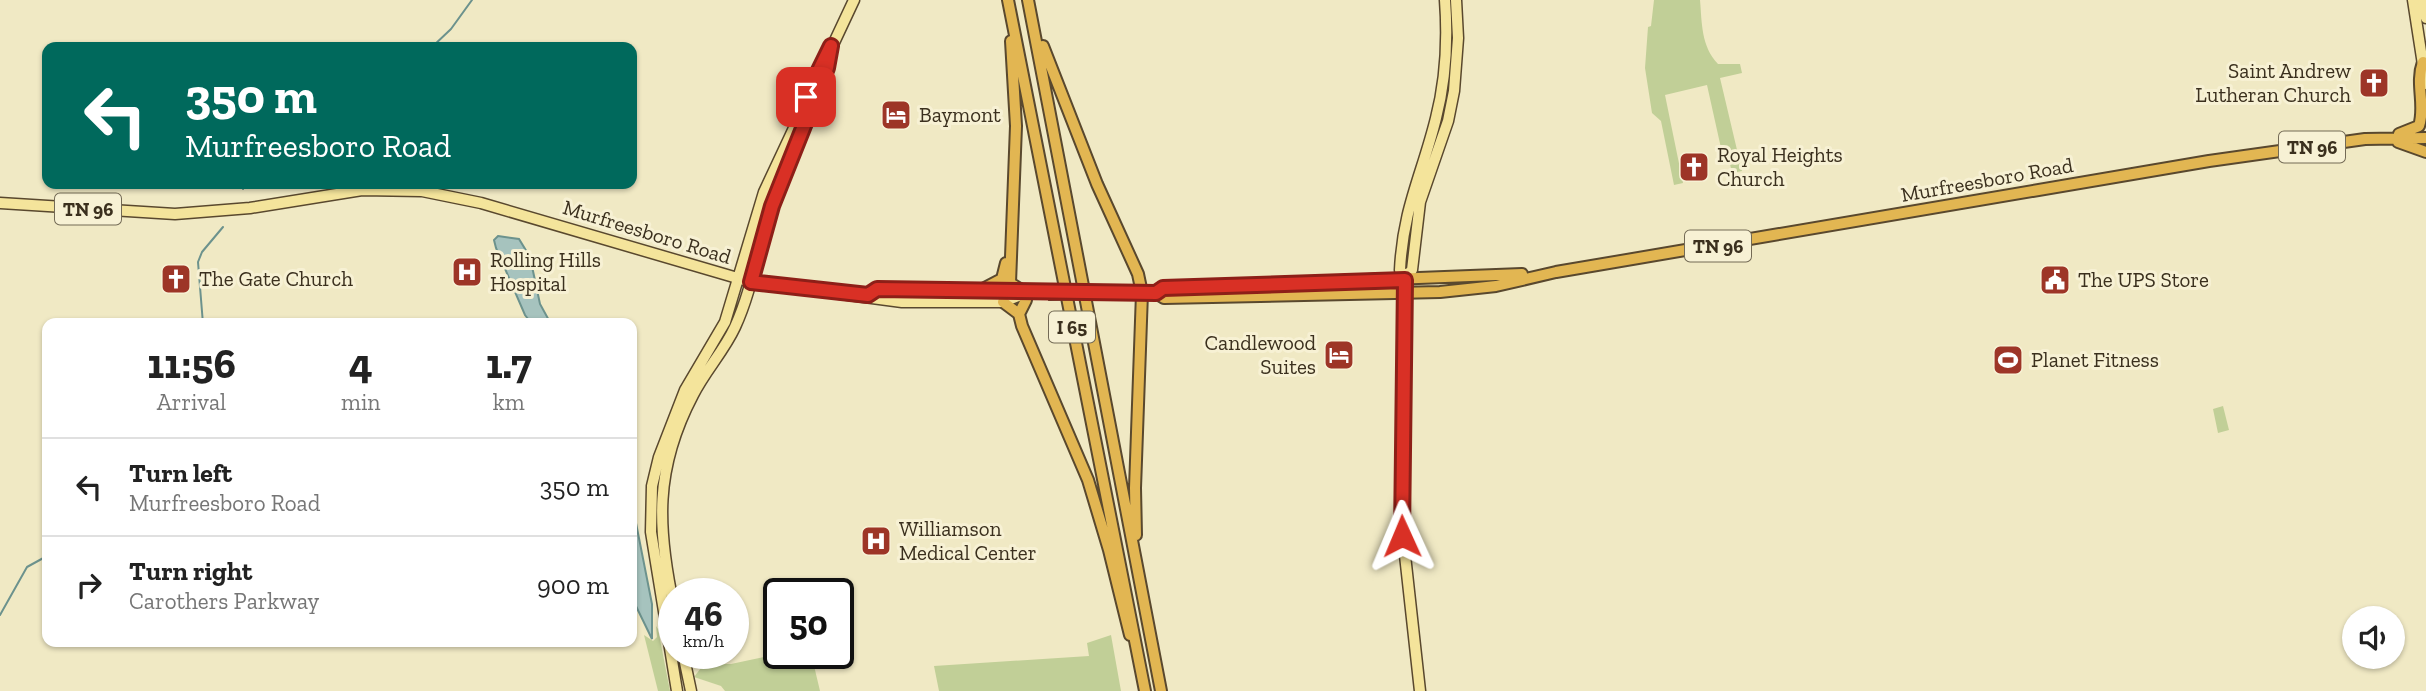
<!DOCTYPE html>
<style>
body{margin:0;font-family:"Zilla Slab",serif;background:#f6f6f6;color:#222;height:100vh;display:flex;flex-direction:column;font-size:26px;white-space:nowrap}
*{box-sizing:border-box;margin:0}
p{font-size:23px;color:#767676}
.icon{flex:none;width:38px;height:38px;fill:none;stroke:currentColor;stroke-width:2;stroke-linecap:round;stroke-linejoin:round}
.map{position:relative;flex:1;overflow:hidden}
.panel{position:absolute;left:42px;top:318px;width:595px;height:329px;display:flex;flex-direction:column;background:#fff;border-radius:14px;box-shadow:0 2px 5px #0004}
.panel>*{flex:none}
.top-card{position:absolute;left:42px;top:42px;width:595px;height:147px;border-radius:14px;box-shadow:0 2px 5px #0004;background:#00695c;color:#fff;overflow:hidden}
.tools{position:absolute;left:2342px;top:606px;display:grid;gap:14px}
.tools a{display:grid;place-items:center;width:63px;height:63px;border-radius:50%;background:#fff;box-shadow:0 2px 5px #0004;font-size:35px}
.speed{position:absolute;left:658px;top:578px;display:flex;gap:14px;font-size:35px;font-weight:700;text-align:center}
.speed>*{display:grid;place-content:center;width:91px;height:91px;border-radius:50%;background:#fff;box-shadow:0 2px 5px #0004;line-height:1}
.speed small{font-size:18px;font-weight:400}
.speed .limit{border:4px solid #111;border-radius:10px;background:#fff;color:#111}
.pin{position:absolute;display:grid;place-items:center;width:60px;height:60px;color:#fff;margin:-30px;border-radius:14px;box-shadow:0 4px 10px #0006}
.me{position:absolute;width:77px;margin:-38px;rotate:359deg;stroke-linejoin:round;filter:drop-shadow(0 0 5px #0008)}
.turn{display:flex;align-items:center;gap:24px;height:147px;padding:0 28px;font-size:32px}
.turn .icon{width:91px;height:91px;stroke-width:2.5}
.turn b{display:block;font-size:49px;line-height:60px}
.eta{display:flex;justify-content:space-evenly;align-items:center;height:119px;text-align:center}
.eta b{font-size:42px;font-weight:700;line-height:49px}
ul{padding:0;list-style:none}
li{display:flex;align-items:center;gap:21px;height:98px;padding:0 28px;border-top:2px solid #e0e0e0}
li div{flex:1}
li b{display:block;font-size:26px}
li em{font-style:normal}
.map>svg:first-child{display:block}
.green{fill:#c1cf97}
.water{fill:#a6c3be;stroke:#6c928d;stroke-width:2}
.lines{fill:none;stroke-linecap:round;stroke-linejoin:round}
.stream{stroke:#6c928d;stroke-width:2}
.major-casing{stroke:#59482e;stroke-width:13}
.highway-casing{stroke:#59482e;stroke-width:14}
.major{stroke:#f4e49b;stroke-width:10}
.highway{stroke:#e2b652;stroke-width:10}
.highway-bridge-casing{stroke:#59482e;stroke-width:14;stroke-linecap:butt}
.highway-bridge{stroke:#e2b652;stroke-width:10}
.route-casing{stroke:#8d1f18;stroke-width:18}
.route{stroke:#d93025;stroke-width:12}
.labels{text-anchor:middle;stroke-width:6;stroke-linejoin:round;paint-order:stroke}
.shield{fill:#f7f1d4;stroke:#736a55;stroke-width:2}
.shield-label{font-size:19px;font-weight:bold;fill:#3b301e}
.poi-label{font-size:21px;fill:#3b301e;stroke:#f7f1d4;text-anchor:start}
.street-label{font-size:21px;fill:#3b301e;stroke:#f7f1d4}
</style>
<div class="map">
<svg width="2426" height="691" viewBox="0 0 2426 691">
<rect width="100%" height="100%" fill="#f0e9c4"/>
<path class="green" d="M1654 0H1700C1702 23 1701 46 1718 64H1740L1742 73 1720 78 1742 171 1732 173 1728 155 1721 148 1707 85 1665 95 1683 183 1674 185 1661 121 1652 113 1645 68 1648 27 1651 26Z
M2223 406 2229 430 2218 433 2213 409Z
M656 626 658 629 670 691H658L644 635 653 641 657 637Z
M1111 635 1121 691H939L934 666 1089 656 1087 643Z
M783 653H811L820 691H725L721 686 694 677 704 664H731Z"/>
<path class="water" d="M498 236 519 239 530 257 540 304 551 324H532L525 315 496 248 494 240Z
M632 520 636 523 652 604V639L632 598Z"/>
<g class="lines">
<path class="stream" d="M432 47 451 29 472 0
M243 189 246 184
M203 324 198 262 202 252 223 227
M0 615 27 567 47 556"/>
<g class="major-casing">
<path id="major" d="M2413 0 2426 84
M2422 0 2426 18
M0 203 175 214 250 208 362 190 422 191 481 203 751 282 902 302H1003L1026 293
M1405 277 1412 270 1420 202 1448 121 1454 91 1458 38 1456 0
M868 295 877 290H1003L1023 293
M674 607C657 528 654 469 693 395 705 371 724 351 735 327 753 288 758 245 772 204 788 159 820 106 828 60
M683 653 691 691
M677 691 651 532 652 486 659 457 685 390 725 322 764 192 854 0
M1420 691 1402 528 1405 277 1400 270C1403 208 1422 175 1436 118 1446 79 1448 40 1445 0"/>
</g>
<g class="highway-casing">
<path id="highway" d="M1008 0 1145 691
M1028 0 1161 691
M1011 41 1016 126 1010 283 1026 293
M1043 46 1097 184 1138 274 1142 293 1135 488 1136 535
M2399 134 2419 126C2426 105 2415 84 2423 62
M2398 142 2426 152
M981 290 1002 279 1006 263
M1026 293V300L1019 314 1022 326 1088 480 1109 550 1130 635
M1102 293H1156L1164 298 1440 292 1496 286 1556 272 2209 161 2365 139 2426 138
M1156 293 1163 288 1522 274
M1003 302 1019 314"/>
</g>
<use href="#major" class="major"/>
<use href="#highway" class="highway"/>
<g class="highway-bridge-casing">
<path id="highway-bridge" d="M1048 294 1102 293"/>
</g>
<use href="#highway-bridge" class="highway-bridge"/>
</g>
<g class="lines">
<g class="route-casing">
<path id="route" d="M806 97 831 46 827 68 772 206 751 282 868 295 877 289 1156 293 1163 288 1405 280 1402 536"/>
</g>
<use href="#route" class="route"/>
</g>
<defs>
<g id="church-square" transform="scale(1.575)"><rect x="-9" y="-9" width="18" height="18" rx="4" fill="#9d3527" stroke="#f7f1d4"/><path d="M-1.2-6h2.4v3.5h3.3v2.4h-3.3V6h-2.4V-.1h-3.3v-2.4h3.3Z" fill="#fff"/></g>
<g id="hotel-square" transform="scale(1.575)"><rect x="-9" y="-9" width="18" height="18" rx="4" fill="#9d3527" stroke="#f7f1d4"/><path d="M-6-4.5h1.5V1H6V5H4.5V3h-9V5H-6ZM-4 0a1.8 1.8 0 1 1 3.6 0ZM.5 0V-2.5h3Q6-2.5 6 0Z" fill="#fff"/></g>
<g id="hospital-square" transform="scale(1.575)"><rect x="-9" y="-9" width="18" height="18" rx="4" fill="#9d3527" stroke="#f7f1d4"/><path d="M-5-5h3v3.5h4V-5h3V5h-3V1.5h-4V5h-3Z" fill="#fff"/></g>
<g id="civic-square" transform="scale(1.575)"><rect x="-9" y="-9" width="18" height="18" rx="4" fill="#9d3527" stroke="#f7f1d4"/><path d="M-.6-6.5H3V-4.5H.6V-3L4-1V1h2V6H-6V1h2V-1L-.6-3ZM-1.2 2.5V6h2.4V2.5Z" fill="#fff"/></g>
<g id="stadium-square" transform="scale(1.575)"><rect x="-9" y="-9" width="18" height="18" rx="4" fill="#9d3527" stroke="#f7f1d4"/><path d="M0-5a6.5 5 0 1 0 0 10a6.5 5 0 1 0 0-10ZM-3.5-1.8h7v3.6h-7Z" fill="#fff"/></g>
</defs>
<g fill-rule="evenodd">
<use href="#church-square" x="2374" y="83"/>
<use href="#hotel-square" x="896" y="115"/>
<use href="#church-square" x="1694" y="167"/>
<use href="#hospital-square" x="467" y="272"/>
<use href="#church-square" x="176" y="279"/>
<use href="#civic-square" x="2055" y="280"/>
<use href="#hotel-square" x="1339" y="355"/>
<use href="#stadium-square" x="2008" y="360"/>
<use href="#hospital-square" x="876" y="541"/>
</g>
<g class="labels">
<g class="shield">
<rect x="2279" y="131.5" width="66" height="31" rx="5"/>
<rect x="55" y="193.5" width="66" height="31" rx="5"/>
<rect x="1685" y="230.5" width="66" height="31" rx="5"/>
<rect x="1049" y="311.5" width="46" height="31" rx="5"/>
</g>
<g class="shield-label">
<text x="2312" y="154">TN 96</text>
<text x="88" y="216">TN 96</text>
<text x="1718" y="253">TN 96</text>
<text x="1072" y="334">I 65</text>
</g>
<g class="poi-label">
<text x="2351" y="78" text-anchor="end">Saint Andrew<tspan x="2351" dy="24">Lutheran Church</tspan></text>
<text x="919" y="122">Baymont</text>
<text x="1717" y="162">Royal Heights<tspan x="1717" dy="24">Church</tspan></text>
<text x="490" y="267">Rolling Hills<tspan x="490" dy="24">Hospital</tspan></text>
<text x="199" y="286">The Gate Church</text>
<text x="2078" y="287">The UPS Store</text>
<text x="1316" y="350" text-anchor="end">Candlewood<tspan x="1316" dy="24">Suites</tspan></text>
<text x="2031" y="367">Planet Fitness</text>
<text x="899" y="536">Williamson<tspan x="899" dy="24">Medical Center</tspan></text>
</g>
<g class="street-label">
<text transform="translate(1987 180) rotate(-10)" y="7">Murfreesboro Road</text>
<text transform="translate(647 232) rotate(17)" y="7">Murfreesboro Road</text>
</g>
</g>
</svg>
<div class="tools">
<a><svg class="icon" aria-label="sound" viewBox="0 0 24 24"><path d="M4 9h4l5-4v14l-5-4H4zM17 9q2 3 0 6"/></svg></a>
</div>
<div class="speed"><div>46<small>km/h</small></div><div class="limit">50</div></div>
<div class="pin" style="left:806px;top:97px;background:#d93025"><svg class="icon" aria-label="arrive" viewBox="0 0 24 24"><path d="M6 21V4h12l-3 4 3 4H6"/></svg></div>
<svg class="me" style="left:1402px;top:536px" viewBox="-20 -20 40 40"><path d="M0-17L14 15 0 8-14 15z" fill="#d93025" stroke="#fff" stroke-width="4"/></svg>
<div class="top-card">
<div class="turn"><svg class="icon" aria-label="left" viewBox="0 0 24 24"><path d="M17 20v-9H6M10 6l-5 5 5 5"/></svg><div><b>350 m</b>Murfreesboro Road</div></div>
</div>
<section class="panel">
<div class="eta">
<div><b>11:56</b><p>Arrival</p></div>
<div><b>4</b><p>min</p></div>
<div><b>1.7</b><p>km</p></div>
</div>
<ul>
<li><svg class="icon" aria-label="left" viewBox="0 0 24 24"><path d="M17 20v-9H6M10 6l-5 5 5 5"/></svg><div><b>Turn left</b><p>Murfreesboro Road</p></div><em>350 m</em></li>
<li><svg class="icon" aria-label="right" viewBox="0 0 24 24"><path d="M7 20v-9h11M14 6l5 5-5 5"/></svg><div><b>Turn right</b><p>Carothers Parkway</p></div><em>900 m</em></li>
</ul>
</section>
</div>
